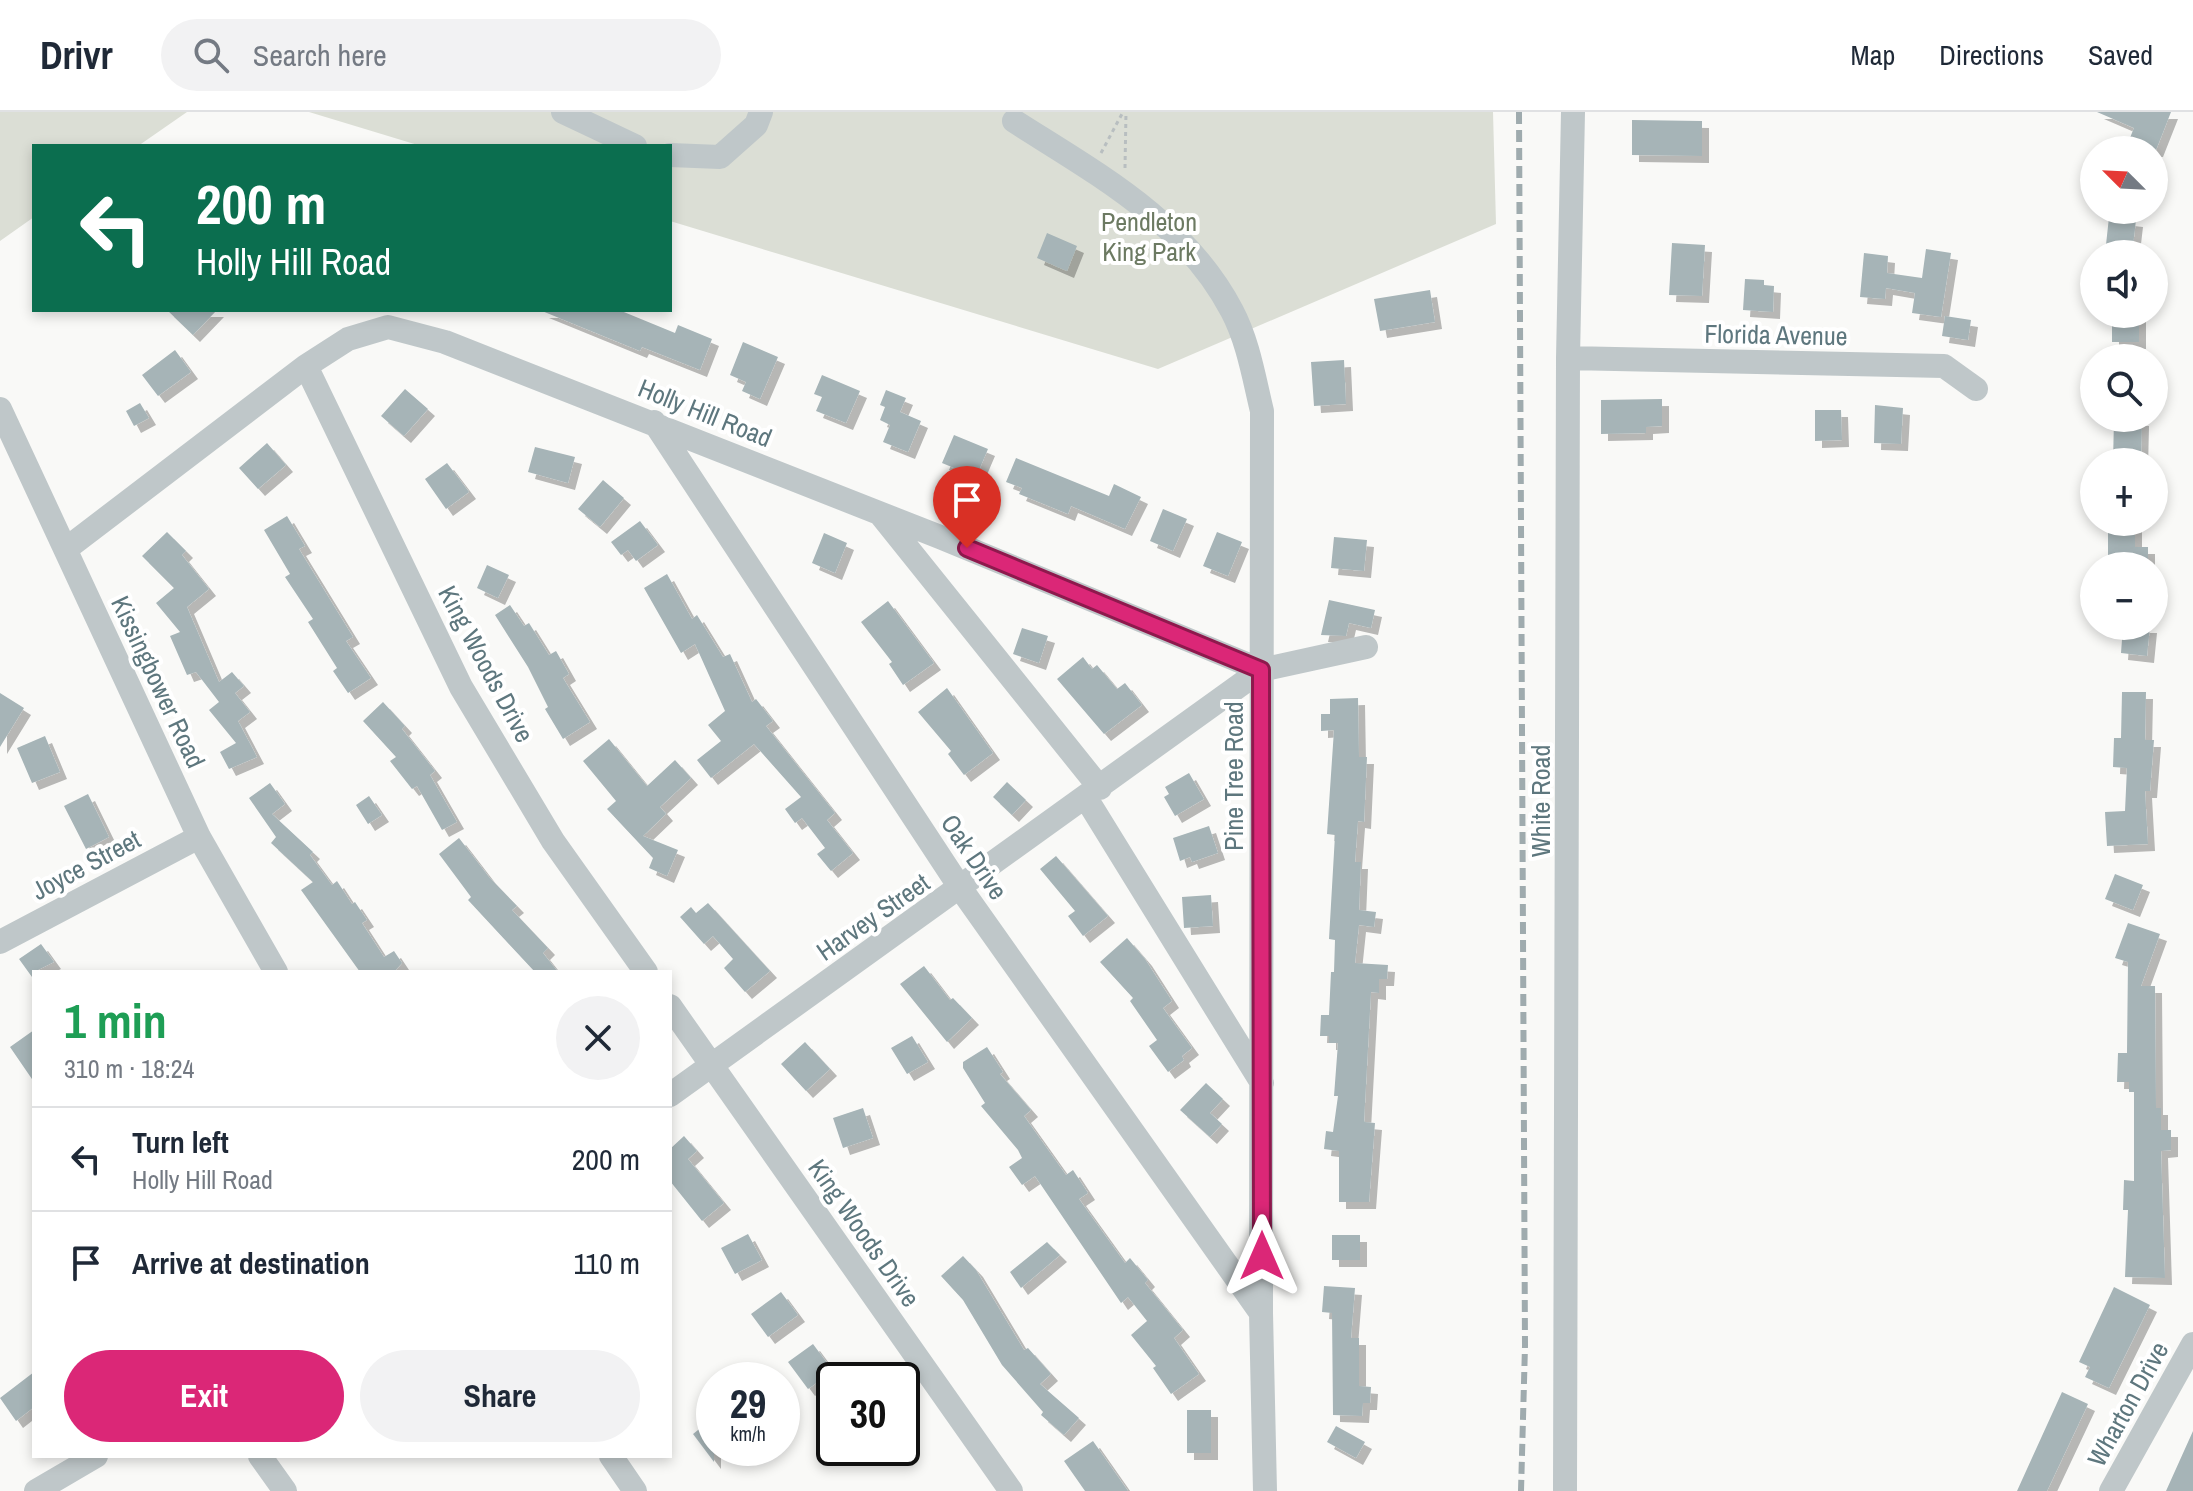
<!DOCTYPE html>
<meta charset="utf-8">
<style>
body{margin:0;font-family:"Archivo Narrow",sans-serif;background:#f2f2f3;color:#1f2937;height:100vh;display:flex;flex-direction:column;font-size:30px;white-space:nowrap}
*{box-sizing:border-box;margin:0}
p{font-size:26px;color:#747a83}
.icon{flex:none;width:44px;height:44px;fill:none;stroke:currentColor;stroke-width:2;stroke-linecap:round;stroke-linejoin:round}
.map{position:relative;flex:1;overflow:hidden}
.sheet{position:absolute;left:32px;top:858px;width:640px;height:488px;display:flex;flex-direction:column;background:#fff;border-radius:0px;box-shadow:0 4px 12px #0003}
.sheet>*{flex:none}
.hud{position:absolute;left:32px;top:32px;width:640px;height:168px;border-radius:0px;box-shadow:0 4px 12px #0003;background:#0b6e4f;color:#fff;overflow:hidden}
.needle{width:52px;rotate:294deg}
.controls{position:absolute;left:2080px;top:24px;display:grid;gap:16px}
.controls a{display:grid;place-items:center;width:88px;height:88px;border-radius:50%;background:#fff;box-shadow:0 4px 12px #0003;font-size:40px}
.speed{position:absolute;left:696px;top:1250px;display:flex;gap:16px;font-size:40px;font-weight:700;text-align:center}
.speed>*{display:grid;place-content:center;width:104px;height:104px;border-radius:50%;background:#fff;box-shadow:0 4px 12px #0003;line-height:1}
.speed small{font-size:20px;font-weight:400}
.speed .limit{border:4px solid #111;border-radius:12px;background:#fff;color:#111}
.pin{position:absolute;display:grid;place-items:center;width:68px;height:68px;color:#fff;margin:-82px -34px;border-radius:50% 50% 50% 0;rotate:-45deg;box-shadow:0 0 8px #0007}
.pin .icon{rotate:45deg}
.me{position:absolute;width:88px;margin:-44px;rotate:0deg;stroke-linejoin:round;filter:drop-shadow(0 0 6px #0008)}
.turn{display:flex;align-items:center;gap:28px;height:168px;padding:0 32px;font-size:36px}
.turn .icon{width:104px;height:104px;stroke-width:2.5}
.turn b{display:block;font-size:56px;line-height:68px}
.round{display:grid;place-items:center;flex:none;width:84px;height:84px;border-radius:42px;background:#f2f2f3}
.headline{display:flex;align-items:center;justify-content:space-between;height:136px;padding:0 32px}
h1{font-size:48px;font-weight:700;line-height:60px;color:#1e9e55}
.action{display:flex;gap:16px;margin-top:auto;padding:16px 32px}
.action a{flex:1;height:92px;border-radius:48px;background:#db2777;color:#fff;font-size:32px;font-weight:700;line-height:92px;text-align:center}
.action a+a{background:#f2f2f3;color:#1f2937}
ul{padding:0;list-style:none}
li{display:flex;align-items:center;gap:24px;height:104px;padding:0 32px;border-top:2px solid #e0e1e3}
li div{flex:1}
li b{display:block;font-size:30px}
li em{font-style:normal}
header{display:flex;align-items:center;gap:48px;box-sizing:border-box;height:112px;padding:0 40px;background:#fff;border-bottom:2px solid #e0e1e3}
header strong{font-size:38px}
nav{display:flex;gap:44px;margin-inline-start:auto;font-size:28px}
.search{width:560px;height:72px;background:#f2f2f3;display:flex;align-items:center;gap:20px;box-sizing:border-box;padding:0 28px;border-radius:44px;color:#747a83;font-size:30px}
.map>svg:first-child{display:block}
.green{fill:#dbded5}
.building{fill:#a6b4b7;filter:url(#shadow)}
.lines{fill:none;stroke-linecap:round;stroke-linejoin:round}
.path{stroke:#b8bec0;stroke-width:3;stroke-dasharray:4 4;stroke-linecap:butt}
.minor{stroke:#bfc7c9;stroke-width:24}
.rail{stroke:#9fabae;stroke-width:6;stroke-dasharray:12 6;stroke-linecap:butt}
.route-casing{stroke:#8e194d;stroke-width:20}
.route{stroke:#db2777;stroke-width:14}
.labels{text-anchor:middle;stroke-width:8;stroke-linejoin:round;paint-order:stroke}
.park-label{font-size:26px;fill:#6c7a62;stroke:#fff}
.street-label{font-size:26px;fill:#5e777e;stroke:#fff}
</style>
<header>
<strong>Drivr</strong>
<div class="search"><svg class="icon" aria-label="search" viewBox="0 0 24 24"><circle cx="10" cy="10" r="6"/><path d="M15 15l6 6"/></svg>Search here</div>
<nav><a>Map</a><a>Directions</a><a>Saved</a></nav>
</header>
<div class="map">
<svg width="2193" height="1379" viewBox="0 0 2193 1379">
<defs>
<filter id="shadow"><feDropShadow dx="7" dy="7" stdDeviation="0" flood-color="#0004"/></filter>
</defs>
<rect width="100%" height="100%" fill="#f9f9f7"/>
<path class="green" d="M0 0H187L138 34H34V105L0 129Z
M309 0H1493L1496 112 1158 257 670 109V34H421Z"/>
<path class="building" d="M2097 0H2171L2156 38H2125L2134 16Z
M1632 8 1702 9V44L1632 43Z
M2109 105 2136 108 2132 142H2105Z
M1047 121 1077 134 1067 159 1037 146Z
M1672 131 1705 133 1702 184 1669 183Z
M1926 137 1951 141 1941 205 1912 201 1915 181 1886 176 1885 187 1860 185 1864 141 1888 144 1887 161 1922 166Z
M1745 167 1764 168V173L1774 174 1773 200 1743 198Z
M1430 178 1435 210 1380 219 1374 187Z
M167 198H217L193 223Z
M619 198 675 221 678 213 712 227 700 258 642 235 640 239 542 199Z
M2112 202H2139V230H2112Z
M1945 204 1971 208 1968 228 1942 224Z
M743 230 778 245 760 287 742 279 746 270 730 263Z
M175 238 191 260 158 284 142 263Z
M1344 248 1346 292 1314 294 1311 250Z
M822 263 860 279 846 311 816 299 822 285 814 282Z
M405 277 428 297 404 324 381 304Z
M886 278 906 286 900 300 921 309 908 340 883 330 890 313 880 308 885 295 880 293Z
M1662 287V314L1646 315V321L1601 322V288Z
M140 291 149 306 134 314 126 299Z
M1875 293 1903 296 1901 332 1874 331Z
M1815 298H1841L1842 328 1815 329Z
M2114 307H2142L2141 350H2113Z
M954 323 988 337 976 365 942 351Z
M267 331 286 353 258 377 239 356Z
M535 335 575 345 568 371 528 360Z
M1016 346 1109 384 1114 372 1141 385 1125 417 1071 394 1068 402 1019 382 1022 376 1006 370Z
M447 351 469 380 446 397 425 367Z
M603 368 624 386 600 415 578 397Z
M1163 397 1187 407 1173 439 1150 429Z
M287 404 305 434 299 437 353 525 346 529 371 566 348 581 333 559 337 556 308 510 313 507 285 465 290 462 264 418Z
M640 409 658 433 636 449 628 438 621 443 611 430Z
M2108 410H2135V435H2148V454H2108Z
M167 420 186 439 182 443 209 477 187 495 219 570 232 560 244 574 235 581 250 600 238 609 257 645 229 657 220 640 236 631 209 598 219 590 196 560 187 563 170 524 180 520 156 491 174 476 142 444Z
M1217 420 1242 430 1228 464 1203 454Z
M824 421 847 431 835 461 812 451Z
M1334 425 1367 428 1364 459 1331 456Z
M487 453 509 463 498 486 477 476Z
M667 462 692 507 697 503 723 545 730 542 752 590 756 587 773 609 766 614 835 701 827 708 853 741 831 759 817 742 825 736 802 706 795 711 785 697 801 685 754 632 711 666 697 648 721 629 708 613 725 599 695 532 681 541 644 476Z
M1329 488 1375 498 1371 516 1349 511 1346 524 1321 523Z
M888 489 934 551 903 573 889 552 892 550 861 510Z
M510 493 524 514 529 511 549 543 556 539 569 562 563 566 590 610 563 627 545 597 548 595 528 555 495 503Z
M2123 514H2150L2147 544 2121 541Z
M1022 516 1048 524 1039 551 1013 542Z
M1083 545 1092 557 1097 553 1117 577 1125 571 1142 593 1104 622 1057 567Z
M947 576 993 641 964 663 948 642 951 639 918 600Z
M2122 580H2146L2145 628H2154L2150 679H2145L2148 732 2107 734 2105 700 2125 699 2127 656 2113 655 2114 626H2121Z
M0 581 24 596 0 635Z
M1358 586 1359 645H1367L1364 710 1358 709 1355 750H1361L1359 798 1376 800 1374 815 1359 813 1355 851 1388 853 1387 867H1379V881L1371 880 1364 1010 1375 1011 1369 1090H1339V1039L1324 1037 1326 1019 1333 1020 1338 984H1334L1338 931H1329V924H1320L1321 903H1329L1331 860H1334L1335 828 1329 827 1335 723 1327 722 1334 618 1321 619V602H1330V587Z
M383 590 405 614 402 617 435 659 430 663 457 710 442 718 417 674 412 677 390 649 396 645 363 609Z
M45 624 60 660 32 671 17 636Z
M609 627 647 674 675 648 691 666 660 695 666 702 643 724 678 738 667 764 649 756 653 746 607 697 616 689 583 649Z
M1189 661 1204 687 1175 704 1164 685 1169 682 1165 675Z
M1007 670 1026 688 1012 703 993 685Z
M270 671 285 692 272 702 313 740 310 743 332 773 337 769 352 792 355 790 367 808 362 811 384 845 394 839 402 851 394 860H360L301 778 313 770 271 731 276 725 249 686Z
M88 682 109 725 86 737 64 694Z
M369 684 382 703 368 712 356 693Z
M1209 714 1218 741 1192 750 1190 745 1180 749 1173 726Z
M459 726 489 765 517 794 512 798 548 836 543 841 558 860H535L468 788 471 785 439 742Z
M1056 744 1108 804 1083 824 1068 804 1075 799 1040 757Z
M2115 762 2143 773 2133 798 2105 787Z
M1211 783 1213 814 1184 816 1182 785Z
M708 791 770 859 745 880 724 856 733 847 713 824 704 832 680 805 691 795 696 801Z
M2128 811 2160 822 2141 874H2155L2156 996H2161V1018H2171V1038L2161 1039 2165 1166 2125 1165 2128 1098H2123L2124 1068 2134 1069V980H2129V970H2117L2118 941H2127L2128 850 2115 846Z
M1127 826 1145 847 1172 889 1163 896 1192 936 1182 944 1184 948 1168 960 1149 934 1157 928 1130 889 1133 886 1100 850Z
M41 832 54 850 34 860 32 865 19 847Z
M924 854 950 888 953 886 972 906 947 930 900 872Z
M34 918V970L10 935Z
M912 924 928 950 907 962 891 936Z
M805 930 830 957 806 979 781 952Z
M987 935 1003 960 1000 962 1031 998 1024 1004 1066 1063 1073 1058 1088 1081 1079 1087 1125 1151 1130 1146 1148 1168 1145 1171 1183 1218 1174 1226 1199 1262 1171 1282 1153 1256 1156 1254 1131 1223 1147 1209 1128 1185 1121 1191 1035 1064 1022 1073 1009 1055 1022 1046 1018 1038 981 994 985 991 963 956V950Z
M1206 971 1223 987 1210 1001 1222 1012 1210 1025 1180 998Z
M863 996 873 1026 843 1036 833 1006Z
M684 1024 697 1039 688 1047 724 1091 702 1109 670 1069V1037Z
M748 1122 762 1148 735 1162 721 1136Z
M1332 1123H1360V1148H1332Z
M1047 1130 1060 1143 1021 1176 1010 1160Z
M963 1144 976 1158 1024 1238 1028 1236 1051 1262 1040 1272 1079 1306 1064 1323 1041 1303 1043 1300 1002 1253 963 1188 941 1164Z
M1324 1174 1355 1176 1351 1226H1359V1274L1371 1275 1370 1291H1363L1362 1304 1333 1303 1332 1201 1322 1200Z
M2114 1175 2150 1193 2109 1276 2085 1265 2090 1255 2079 1250Z
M781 1180 798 1203 768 1225 751 1202Z
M813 1232 833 1259 808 1277 788 1250Z
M34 1260V1295L16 1309 0 1286Z
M2062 1280 2088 1292 2047 1379H2017Z
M1187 1298H1211V1341H1187Z
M708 1310 714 1318V1350L693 1322Z
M1336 1314 1365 1330 1356 1346 1327 1330Z
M2193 1319V1379H2166Z
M1093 1329 1128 1379H1085L1064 1349Z"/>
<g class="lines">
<path class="path" d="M1101 41 1123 0
M1125 56 1126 0"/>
<path class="minor" d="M563 0 635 34
M1014 9C1097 62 1185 109 1232 199 1248 229 1254 266 1262 299L1261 1201 1265 1379
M670 43 720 45 756 13 761 0
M1568 246 1944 254 1976 277
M306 254 461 575 553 729 646 860
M0 297 199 725 276 860
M654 310 961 777 1261 1201
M881 403 1100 676
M66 437 306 254 348 227 388 215 445 230 940 425 1261 558 1366 535
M1086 686 1262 971
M0 830 199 725
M670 894 1011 1379
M670 983 1261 558
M260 1344 285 1379
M611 1344 635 1379
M36 1379 96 1344
M1565 1379 1568 246 1573 0
M2111 1379 2193 1232"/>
<path class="rail" d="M1519 0 1525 1234 1521 1379"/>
</g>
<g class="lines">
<g class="route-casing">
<path id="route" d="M967 436 1261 558 1262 1144"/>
</g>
<use href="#route" class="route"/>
</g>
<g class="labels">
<g class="park-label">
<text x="1149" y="119">Pendleton<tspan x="1149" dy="30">King Park</tspan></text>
</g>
<g class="street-label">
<text transform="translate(1776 223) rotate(1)" y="9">Florida Avenue</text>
<text transform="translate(705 301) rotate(22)" y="9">Holly Hill Road</text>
<text transform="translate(486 552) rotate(62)" y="9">King Woods Drive</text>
<text transform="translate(158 570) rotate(65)" y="9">Kissingbower Road</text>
<text transform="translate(1234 664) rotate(-90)" y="9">Pine Tree Road</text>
<text transform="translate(1541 689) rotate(-90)" y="9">White Road</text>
<text transform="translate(974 745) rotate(56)" y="9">Oak Drive</text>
<text transform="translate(86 753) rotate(-28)" y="9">Joyce Street</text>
<text transform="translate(873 805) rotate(-35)" y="9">Harvey Street</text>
<text transform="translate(864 1121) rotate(55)" y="9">King Woods Drive</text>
<text transform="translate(2128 1292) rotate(-61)" y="9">Wharton Drive</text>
</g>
</g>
</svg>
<div class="controls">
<a><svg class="needle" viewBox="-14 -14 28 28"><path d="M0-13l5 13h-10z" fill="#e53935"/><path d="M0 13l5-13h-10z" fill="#747a83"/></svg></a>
<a><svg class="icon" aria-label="sound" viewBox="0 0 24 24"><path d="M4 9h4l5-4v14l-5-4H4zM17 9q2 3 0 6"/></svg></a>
<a><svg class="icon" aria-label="search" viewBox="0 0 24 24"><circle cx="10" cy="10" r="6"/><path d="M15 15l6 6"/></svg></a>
<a>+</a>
<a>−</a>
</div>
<div class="speed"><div>29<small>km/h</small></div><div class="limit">30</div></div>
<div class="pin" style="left:967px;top:436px;background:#d93025"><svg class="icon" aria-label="arrive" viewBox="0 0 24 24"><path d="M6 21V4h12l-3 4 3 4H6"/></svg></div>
<svg class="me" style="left:1262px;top:1144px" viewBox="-20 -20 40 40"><path d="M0-17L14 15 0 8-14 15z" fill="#db2777" stroke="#fff" stroke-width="4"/></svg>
<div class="hud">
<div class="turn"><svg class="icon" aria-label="left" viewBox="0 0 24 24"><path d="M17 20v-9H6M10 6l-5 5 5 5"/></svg><div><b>200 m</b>Holly Hill Road</div></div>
</div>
<section class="sheet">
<div class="headline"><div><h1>1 min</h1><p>310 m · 18:24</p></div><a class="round"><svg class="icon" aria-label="close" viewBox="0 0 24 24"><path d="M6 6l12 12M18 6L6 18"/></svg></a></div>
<ul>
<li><svg class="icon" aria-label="left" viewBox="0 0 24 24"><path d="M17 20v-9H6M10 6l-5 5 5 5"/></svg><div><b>Turn left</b><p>Holly Hill Road</p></div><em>200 m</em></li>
<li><svg class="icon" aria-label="arrive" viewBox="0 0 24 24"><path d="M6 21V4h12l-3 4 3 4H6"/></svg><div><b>Arrive at destination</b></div><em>110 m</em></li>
</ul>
<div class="action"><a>Exit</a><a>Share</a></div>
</section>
</div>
